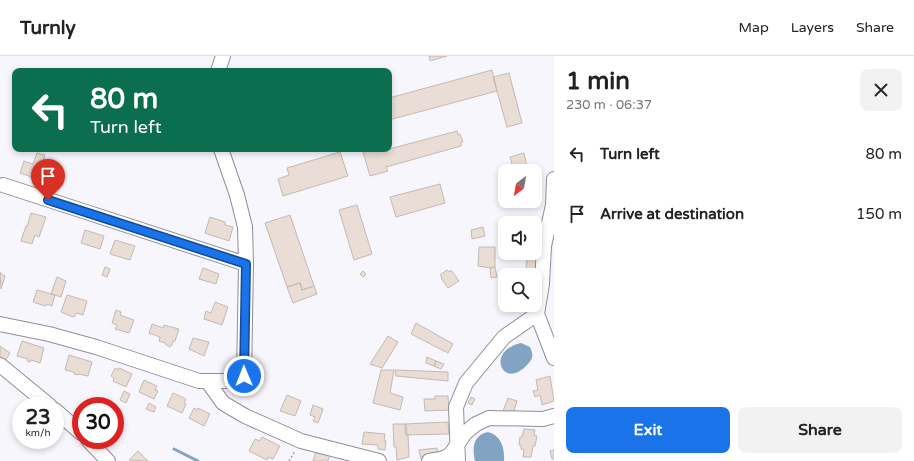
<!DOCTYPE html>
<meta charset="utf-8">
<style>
body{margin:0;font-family:"Varela Round",sans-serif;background:#f2f2f2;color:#222;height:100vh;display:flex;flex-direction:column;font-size:15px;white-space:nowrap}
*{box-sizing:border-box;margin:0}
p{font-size:13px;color:#767676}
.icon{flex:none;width:22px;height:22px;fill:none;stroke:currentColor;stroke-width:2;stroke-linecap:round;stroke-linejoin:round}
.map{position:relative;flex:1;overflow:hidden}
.drawer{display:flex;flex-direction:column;background:#fff;width:360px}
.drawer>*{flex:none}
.hud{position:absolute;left:12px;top:12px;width:380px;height:84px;border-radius:8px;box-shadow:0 2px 6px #0003;background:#0b6e4f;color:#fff;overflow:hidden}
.needle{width:26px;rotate:211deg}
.tools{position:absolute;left:498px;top:108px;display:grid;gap:8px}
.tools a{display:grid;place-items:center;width:44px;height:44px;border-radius:8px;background:#fff;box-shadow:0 2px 6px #0003;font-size:20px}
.speed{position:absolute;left:12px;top:341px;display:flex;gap:8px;font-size:20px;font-weight:700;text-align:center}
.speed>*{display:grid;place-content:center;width:52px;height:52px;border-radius:50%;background:#fff;box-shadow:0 2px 6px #0003;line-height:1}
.speed small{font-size:10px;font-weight:400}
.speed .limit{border:6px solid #d22;background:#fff;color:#111}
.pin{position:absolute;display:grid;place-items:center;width:34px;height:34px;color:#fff;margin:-41px -17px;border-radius:50% 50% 50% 0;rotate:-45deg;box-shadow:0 0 4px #0007}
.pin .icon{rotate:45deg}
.me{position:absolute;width:44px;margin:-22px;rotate:359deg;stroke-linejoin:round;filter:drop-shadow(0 0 3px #0008)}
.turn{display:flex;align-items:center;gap:14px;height:84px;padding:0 12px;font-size:18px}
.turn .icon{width:52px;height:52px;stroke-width:2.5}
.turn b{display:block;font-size:28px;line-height:34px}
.round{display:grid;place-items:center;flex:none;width:42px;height:42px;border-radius:8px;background:#f2f2f2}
.overview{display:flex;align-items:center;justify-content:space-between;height:68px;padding:0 12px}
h1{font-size:24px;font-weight:700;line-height:30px}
.cta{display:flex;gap:8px;margin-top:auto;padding:8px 12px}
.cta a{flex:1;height:46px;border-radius:8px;background:#1a73e8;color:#fff;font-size:16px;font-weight:700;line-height:46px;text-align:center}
.cta a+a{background:#f2f2f2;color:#222}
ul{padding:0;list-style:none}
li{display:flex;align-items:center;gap:12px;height:60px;padding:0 12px}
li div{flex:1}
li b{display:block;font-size:15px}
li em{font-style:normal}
header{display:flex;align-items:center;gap:24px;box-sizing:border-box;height:56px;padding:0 20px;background:#fff;border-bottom:1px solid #e0e0e0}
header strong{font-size:19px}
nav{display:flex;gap:22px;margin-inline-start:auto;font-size:14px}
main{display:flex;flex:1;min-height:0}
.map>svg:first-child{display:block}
.water{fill:#83a3c3}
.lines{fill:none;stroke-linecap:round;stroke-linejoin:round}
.stream{stroke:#83a3c3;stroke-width:3}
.building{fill:#e9ddd5;stroke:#c4b9b2}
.minor-casing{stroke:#8f8e99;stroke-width:16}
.path{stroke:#a3a2a8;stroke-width:1.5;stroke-dasharray:2 2;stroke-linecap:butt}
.minor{stroke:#fff;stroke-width:14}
.route-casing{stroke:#114b97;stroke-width:10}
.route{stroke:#1a73e8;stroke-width:7}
</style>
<header>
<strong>Turnly</strong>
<nav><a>Map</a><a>Layers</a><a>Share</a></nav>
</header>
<main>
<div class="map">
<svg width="554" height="405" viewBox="0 0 554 405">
<rect width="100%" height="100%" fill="#f7f6fd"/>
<path class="water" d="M521 287 530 291C534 300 533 303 526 310 503 334 485 295 521 287Z
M488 376C501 379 505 393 504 405H475C472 392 473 379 488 376Z"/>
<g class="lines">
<path class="stream" d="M174 393 198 405"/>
</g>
<path class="building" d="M429 0H447L430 5Z
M492 14 497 35 389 64V42Z
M509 17 522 67 507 71 493 21Z
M457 75 458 79 460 78 463 86H461V90L386 111 388 115 370 120 363 96 377 93 378 96Z
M340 96 348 120 283 140 278 123 289 119 287 112Z
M37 97 45 99 37 123 20 117 24 105 33 108Z
M524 97 528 115H514L510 101Z
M538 119 540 128 535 129V120Z
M440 128 445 147 396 161 390 141Z
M535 139 539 148 531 150 529 145H535Z
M357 149 372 198 354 204 339 154Z
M31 157 46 161 39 181 35 179 32 188 21 185 26 170 27 171Z
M290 159 314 230 302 234 300 227 287 231 265 167Z
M210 161 225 166V169L233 171 229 185 205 177Z
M483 171 485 180 472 183 471 174Z
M85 174 104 180 100 193 81 187Z
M115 184 135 190 130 204 110 198Z
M535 190H538L535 226V219H525L528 197H535Z
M479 191H495V211L490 212 478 210Z
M105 211 110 213 107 221 102 219Z
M495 211 497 221 491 222 490 212Z
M203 212 219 218 216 228 199 223Z
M447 214 449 216 451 214 459 225 448 232 441 222 442 221 440 219Z
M363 215 366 218 363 221 360 218Z
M0 216 1 218 5 220 1 233Z
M57 221 66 225 61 241 51 238Z
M300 227 302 234 314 230 317 238 293 247 287 231Z
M37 234 55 239 52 250 47 248 46 250 42 249 33 246Z
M505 238V249H507L501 250 499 239Z
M67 239 87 245 83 259 76 257 75 260 73 261 61 256Z
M215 246 228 251 222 269 204 263 206 255 211 257Z
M116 254 121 256 120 259 134 264 129 277 115 273 117 269 112 267Z
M416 267 453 288 448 297 411 278Z
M152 268 163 272 164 269 179 273 175 285H173L172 289 170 291 166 289 165 287 159 285 160 281 149 277Z
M388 280 398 286 382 312 370 308Z
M193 282 209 286 204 300 189 293Z
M22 285 44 292 40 307 31 304 30 306 27 305 28 303 17 300Z
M0 290 10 297 5 305 0 301Z
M69 299 92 306 88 320 78 318V319L74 318V316L65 314Z
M427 301 436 305 434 310 426 307Z
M436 305 444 308 441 313 434 310Z
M115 312 118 314 119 312 132 318 126 331 113 325 114 322 111 320Z
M381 314H394L390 337 403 341 400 354 373 347Z
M395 314 448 316V325L396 320Z
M550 320 554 345 542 349 540 339 535 341 533 335 538 334 536 324Z
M144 324 157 330 155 334 158 335 154 343 139 336Z
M124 335 130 338 126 347 120 344Z
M173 337 186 343 184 347 186 348 182 357 167 350Z
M287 339 301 345 295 360 280 355Z
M435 340H448L449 354 425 355 424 343H435Z
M471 341 475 343 472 349 468 347Z
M508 342 517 345 513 358 503 355Z
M149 347 156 351 154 356 146 353Z
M313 349 323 353 318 367 313 365 315 361 310 359Z
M194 352 197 354 198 352 210 358 204 370 189 362Z
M115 359 122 365 117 369 115 367Z
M448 366 449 378 406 379 405 375V368Z
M393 368H406L407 378H408L409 401 397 404 396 391H394Z
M524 373 535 374 534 379 537 380 535 390H533L531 401H523L524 394 521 393V389H519L520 381H522Z
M364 376 385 378 384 385H386L385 394 378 393V389L362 388Z
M262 381 280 390 273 403 268 401 267 404 249 395 255 383 260 385Z
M437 392 438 399 421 403 419 394Z
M554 394V403H552L550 395Z
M138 395 148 405 129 404Z
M316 395 330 399 328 405 324 403 323 405H313Z"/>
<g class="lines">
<g class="minor-casing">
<path id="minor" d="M218 15 223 0
M554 123 553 149 544 190 542 228 537 258 554 302
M3 129 246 208
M0 268 49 278 96 291 199 325H224L244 320 246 208 245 171 237 139 221 93
M0 309 50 350
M208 326 223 347 245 360 301 385 379 405
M55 354 81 377
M88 384 108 405
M429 405 441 403 446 401 451 398 465 377 476 368 489 362 543 363 554 360
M458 405 456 351 466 327 504 281 537 258"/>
</g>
<path class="path" d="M289 405 295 395"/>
<use href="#minor" class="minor"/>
</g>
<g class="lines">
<g class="route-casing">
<path id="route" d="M48 144 246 208 244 320"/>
</g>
<use href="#route" class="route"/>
</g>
</svg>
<div class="tools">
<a><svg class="needle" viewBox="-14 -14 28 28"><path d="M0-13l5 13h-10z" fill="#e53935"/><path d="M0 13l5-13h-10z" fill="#767676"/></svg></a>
<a><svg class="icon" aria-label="sound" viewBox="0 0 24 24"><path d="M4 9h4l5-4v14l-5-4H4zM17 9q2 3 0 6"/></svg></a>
<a><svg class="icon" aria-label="search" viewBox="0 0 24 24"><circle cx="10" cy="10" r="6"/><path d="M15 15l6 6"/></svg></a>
</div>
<div class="speed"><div>23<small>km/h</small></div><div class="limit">30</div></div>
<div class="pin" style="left:48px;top:144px;background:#d93025"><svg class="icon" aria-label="arrive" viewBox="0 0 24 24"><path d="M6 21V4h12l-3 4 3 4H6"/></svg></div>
<svg class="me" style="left:244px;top:320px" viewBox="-20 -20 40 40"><circle r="17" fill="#1a73e8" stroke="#fff" stroke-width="3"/><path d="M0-11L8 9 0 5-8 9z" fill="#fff"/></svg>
<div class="hud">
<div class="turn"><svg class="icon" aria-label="left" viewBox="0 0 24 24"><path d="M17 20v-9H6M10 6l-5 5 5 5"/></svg><div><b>80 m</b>Turn left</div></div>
</div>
</div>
<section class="drawer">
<div class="overview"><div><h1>1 min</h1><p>230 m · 06:37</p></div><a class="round"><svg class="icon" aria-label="close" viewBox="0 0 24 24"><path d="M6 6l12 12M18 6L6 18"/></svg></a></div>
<ul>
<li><svg class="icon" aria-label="left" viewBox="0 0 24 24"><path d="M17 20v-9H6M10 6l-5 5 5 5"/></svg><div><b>Turn left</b></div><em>80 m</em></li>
<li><svg class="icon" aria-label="arrive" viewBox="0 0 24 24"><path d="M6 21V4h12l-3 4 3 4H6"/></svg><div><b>Arrive at destination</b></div><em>150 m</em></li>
</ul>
<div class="cta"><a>Exit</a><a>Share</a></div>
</section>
</main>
